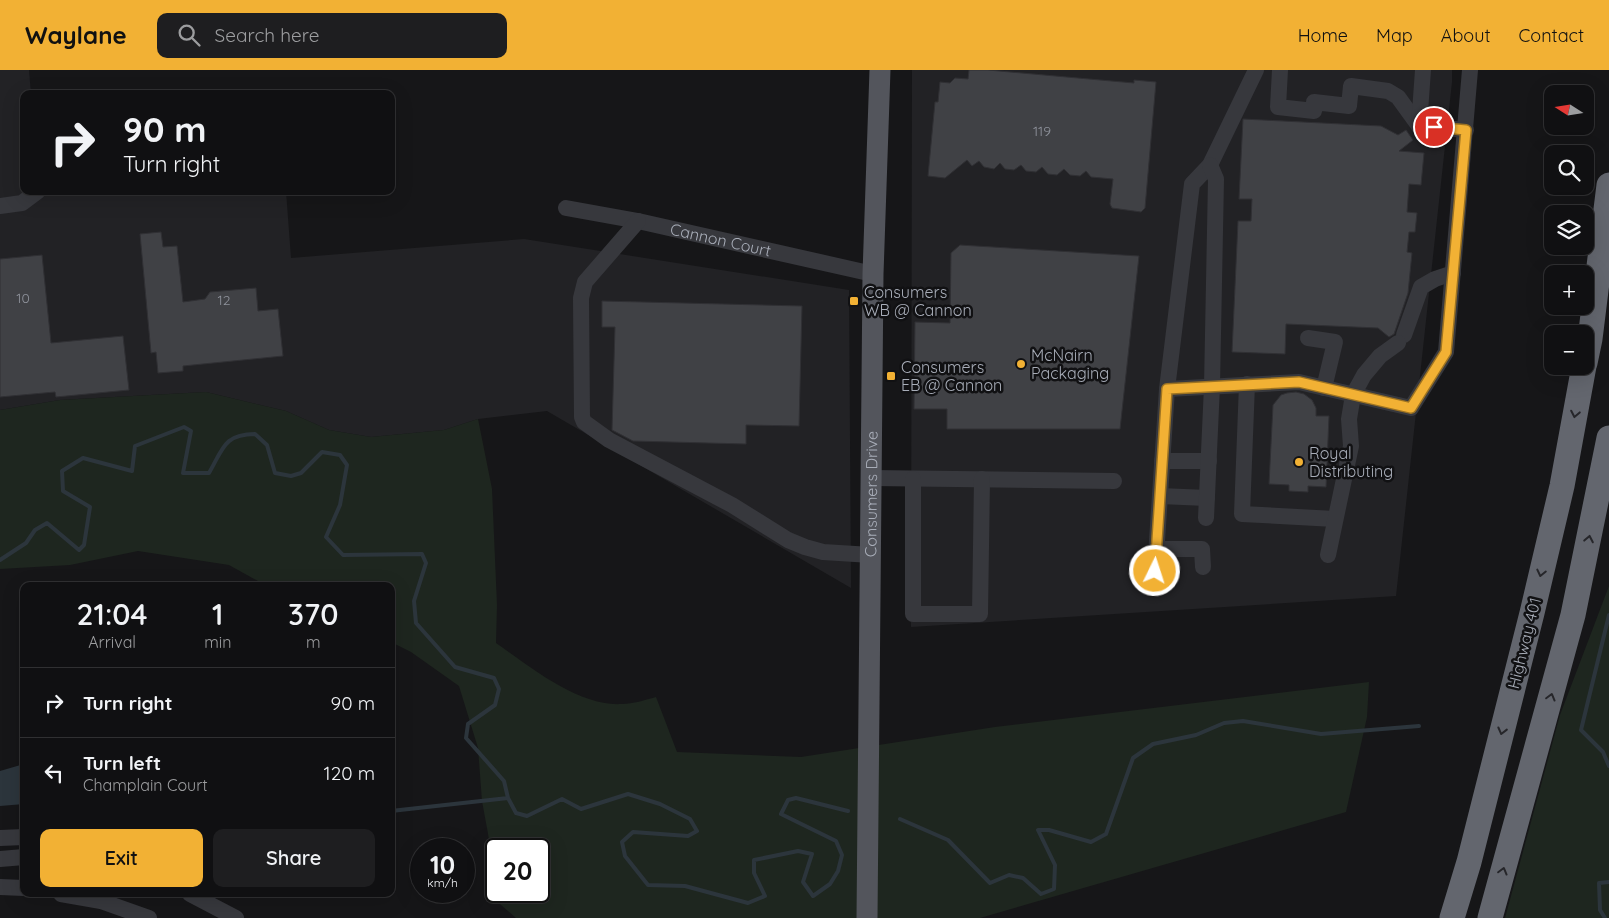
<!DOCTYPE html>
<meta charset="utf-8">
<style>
body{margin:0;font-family:Quicksand,sans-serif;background:#1e1e20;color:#f1f3f6;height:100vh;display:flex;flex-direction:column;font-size:19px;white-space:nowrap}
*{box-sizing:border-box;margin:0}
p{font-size:16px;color:#9c9d9f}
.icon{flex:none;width:28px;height:28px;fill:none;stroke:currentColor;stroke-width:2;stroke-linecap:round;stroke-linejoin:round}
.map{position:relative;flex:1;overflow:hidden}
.details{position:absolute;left:20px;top:512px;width:375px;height:315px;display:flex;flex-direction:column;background:#101012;border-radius:10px;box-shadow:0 5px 20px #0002,0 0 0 1px #303032}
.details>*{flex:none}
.banner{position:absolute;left:20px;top:20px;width:375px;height:105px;border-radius:10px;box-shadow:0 5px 20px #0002,0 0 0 1px #303032;background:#101012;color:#f1f3f6;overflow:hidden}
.needle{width:32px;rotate:282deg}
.controls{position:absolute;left:1544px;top:15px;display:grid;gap:10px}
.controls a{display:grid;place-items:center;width:50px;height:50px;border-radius:10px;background:#101012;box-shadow:0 5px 20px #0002,0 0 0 1px #303032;font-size:25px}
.speed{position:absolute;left:410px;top:768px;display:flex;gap:10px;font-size:25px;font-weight:700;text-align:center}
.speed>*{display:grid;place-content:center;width:65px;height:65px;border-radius:50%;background:#101012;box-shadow:0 5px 20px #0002,0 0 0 1px #303032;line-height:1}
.speed small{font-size:12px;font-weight:400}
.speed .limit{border:2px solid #111;border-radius:8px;background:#fff;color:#111}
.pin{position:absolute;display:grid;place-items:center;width:42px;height:42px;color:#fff;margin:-21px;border:2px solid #fff;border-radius:50%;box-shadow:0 1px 5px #0007}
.me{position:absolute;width:55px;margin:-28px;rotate:4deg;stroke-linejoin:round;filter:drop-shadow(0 0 4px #0008)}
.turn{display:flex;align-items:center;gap:18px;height:105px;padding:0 20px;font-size:22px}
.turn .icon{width:65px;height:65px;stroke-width:2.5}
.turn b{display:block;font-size:35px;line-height:42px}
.eta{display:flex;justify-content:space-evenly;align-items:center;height:85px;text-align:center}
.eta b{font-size:30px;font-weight:600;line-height:35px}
.cta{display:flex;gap:10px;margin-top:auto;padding:10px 20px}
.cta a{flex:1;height:58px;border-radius:10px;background:#f2b134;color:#111;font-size:20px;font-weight:600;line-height:58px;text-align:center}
.cta a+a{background:#1e1e20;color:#f1f3f6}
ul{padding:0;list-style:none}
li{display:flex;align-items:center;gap:15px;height:70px;padding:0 20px;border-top:1px solid #303032}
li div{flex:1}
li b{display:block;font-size:19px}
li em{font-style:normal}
header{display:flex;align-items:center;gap:30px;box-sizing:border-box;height:70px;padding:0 25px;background:#f2b134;color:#111}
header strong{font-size:24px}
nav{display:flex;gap:28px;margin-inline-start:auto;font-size:18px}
.search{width:350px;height:45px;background:#1e1e20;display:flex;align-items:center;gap:12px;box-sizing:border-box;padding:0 18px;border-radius:10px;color:#9c9d9f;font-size:19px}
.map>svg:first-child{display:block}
.built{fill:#222225}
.green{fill:#1e261f;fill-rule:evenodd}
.water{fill:#2c353c}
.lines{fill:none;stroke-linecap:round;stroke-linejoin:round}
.stream{stroke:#2c353c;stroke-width:4}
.building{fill:#404145;stroke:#303034}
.minor{stroke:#37383d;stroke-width:16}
.major{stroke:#53555c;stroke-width:21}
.highway{stroke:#63666e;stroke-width:25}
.oneway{stroke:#26262a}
.route-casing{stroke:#9d7322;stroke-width:12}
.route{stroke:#f2b134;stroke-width:9}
.poi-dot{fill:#f2b134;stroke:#111113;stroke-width:2}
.labels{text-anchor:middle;stroke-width:5;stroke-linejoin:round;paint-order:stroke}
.number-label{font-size:14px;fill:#8e929b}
.street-label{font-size:16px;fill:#a8adb8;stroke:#111113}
.poi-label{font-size:16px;fill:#a8adb8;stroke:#111113;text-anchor:start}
</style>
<header>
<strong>Waylane</strong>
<div class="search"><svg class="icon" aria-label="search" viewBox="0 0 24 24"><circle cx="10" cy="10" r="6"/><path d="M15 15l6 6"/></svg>Search here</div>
<nav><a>Home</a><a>Map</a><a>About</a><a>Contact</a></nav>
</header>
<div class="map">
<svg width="1609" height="848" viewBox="0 0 1609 848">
<rect width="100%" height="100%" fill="#161618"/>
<path class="built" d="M0 0H29L31 24H24V121H286L291 188 524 169 849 220 851 518 547 341 478 349 444 360 371 367 329 360 286 341 206 322 60 330 0 340Z
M912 0H1452V12L1396 526 911 557Z"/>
<path class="green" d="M206 322 286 341 329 360 371 367 444 360 478 349 492 419 497 535 496 573C530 597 579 637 622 634 633 634 645 630 656 627L677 682 801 687 995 657 1369 612 1367 647 1346 742 980 848H516L486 822 495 802 482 731 478 678 459 616 411 582 391 572V516H267L229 495 138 481 70 495 0 499V340L60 330ZM496 779H539V821H496Z
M1609 516V848H1505L1560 645Z"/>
<path class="water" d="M24 694V734L0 736V701Z"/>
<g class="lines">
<path class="stream" d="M0 490 26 473 35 460 47 453 79 480 84 475 90 437 63 421 62 401 83 388 132 401 135 376 184 357 191 361 183 403H209C223 379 224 364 255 364L267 375 275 403 291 406 301 403 322 382 340 385 347 395 340 435 326 467 343 485 422 484 426 493 414 531 416 553 455 597 494 608 499 619 495 635 468 654 466 668 504 711 508 728 516 743 527 746 562 729 581 739 628 724 660 734 690 749 697 761 688 766 633 762 622 772 625 786 648 815 685 816 748 833 765 826 754 803V790L798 781 812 784 803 812 813 826 830 814 838 801 842 785 836 771 781 744 788 730 796 728 848 741
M1609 545 1581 660 1603 682 1609 696
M391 741 508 728
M900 749 948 770 990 813 1009 805 1023 808 1041 824 1054 819 1055 795 1038 760H1049L1091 772 1106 764 1133 688 1153 674 1196 665 1224 653 1243 651 1321 664 1419 656
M1605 848 1600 840 1599 813 1609 812"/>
</g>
<path class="building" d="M969 0H988L1134 13V10L1156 12 1145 138 1141 142 1112 138 1110 134 1113 109 1091 107 1086 101 1080 106 1070 105 1064 99 1057 105 1048 104 1042 97 1036 102 1026 101 1021 95 1014 100 1005 99 1000 93 994 99 984 97 979 91 972 96 967 90 945 108 928 106 935 32H938L940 12 950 13 955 8 968 9Z
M1243 49 1381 56 1398 65 1406 60 1413 70 1399 81 1424 83 1421 115 1409 114 1407 142 1417 143 1415 162H1409L1407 182 1412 183 1408 223 1394 264 1389 267 1378 258 1286 254 1285 284 1232 282 1238 151H1251L1252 129H1239Z
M161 162 163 177 177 176 183 232 205 229 210 222 256 218 258 241 278 239 283 286 183 296V301L158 303 156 282 151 283 140 164Z
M960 175 1139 186 1120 359H947V339H914L915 252 950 253 951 183Z
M42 185 51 273 123 266 129 320 56 327 55 322 0 327V189Z
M602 231 802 236 799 356 746 355V374L633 371 614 361 612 360 615 257H602Z
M1296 322 1304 324 1312 330 1316 338V346H1329L1326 417 1308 416V422L1289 421V415L1269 414 1273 335 1281 325 1287 323Z"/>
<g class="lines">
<g class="minor">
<path d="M1256 0 1210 95 1192 114 1167 319 1299 312 1411 338 1446 282 1470 0"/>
<path d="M1280 0 1278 37 1314 41V32L1349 36 1351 16 1388 21 1398 27 1419 56"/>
<path d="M1423 0 1419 56 1466 60"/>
<path d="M0 136 22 133 38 121"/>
<path id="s1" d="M566 138 638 151 873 204"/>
<path d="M638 151 585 212 581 228 582 347 584 352 609 370 732 435 788 470 805 477 823 482 871 485"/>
<path d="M1404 265 1421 217 1435 209 1453 203"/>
<path d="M1308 268 1335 272 1324 318"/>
<path d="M1247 314 1242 444 1335 449"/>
<path d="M1162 391H1209"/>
<path d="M871 408 1114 411"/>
<path d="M913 409V544H980L982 409"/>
<path d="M1160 426 1207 428"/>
<path d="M1206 448 1212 316 1216 109 1210 95"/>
<path d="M1156 479H1202L1203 497"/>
<path d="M1328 485 1351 376 1349 349 1353 325 1364 305 1380 286 1398 273"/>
<path d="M1155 501 1167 319"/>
<path d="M0 768 24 767"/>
<path d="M0 789 24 787"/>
<path d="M0 817 24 818"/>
<path d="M61 824 101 831 149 848"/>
<path d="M190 824 236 848"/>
</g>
<path class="major" id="s2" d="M867 848 873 204 880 0"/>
<path class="highway" d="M1585 293 1590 269 1609 115
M1452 848 1469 792 1532 543 1562 416 1584 296
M1490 848 1573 545 1609 368"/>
</g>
<defs><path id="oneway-chevron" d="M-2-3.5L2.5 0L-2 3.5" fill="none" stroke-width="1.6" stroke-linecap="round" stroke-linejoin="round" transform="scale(1.25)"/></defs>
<g class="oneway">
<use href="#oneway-chevron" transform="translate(1575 344) rotate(101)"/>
<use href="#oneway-chevron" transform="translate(1589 469) rotate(-79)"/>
<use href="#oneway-chevron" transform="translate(1541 503) rotate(103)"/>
<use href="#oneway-chevron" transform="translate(1551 627) rotate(-75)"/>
<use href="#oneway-chevron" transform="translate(1502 661) rotate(104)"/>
<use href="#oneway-chevron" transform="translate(1503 801) rotate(-75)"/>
</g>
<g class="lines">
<g class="route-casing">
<path id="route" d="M1155 501 1167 319 1299 312 1411 338 1446 282 1466 60 1434 57"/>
</g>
<use href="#route" class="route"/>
</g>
<g class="poi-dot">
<rect x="849" y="226" width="10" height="10" rx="2.5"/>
<circle cx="1021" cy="294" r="5"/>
<rect x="886" y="301" width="10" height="10" rx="2.5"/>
<circle cx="1299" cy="392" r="5"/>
</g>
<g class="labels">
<g class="number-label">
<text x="1042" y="66">119</text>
<text x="23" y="233">10</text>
<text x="224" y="235">12</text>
</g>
<g class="street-label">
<text dy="6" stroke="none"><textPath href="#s1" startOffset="158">Cannon Court</textPath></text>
<text dy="6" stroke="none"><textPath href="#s2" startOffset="424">Consumers Drive</textPath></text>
<text transform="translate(1524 573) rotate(-76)" y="6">Highway 401</text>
</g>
<g class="poi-label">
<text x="864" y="228">Consumers<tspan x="864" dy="18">WB @ Cannon</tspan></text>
<text x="1031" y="291">McNairn<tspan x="1031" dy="18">Packaging</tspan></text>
<text x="901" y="303">Consumers<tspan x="901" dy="18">EB @ Cannon</tspan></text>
<text x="1309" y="389">Royal<tspan x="1309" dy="18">Distributing</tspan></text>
</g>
</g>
</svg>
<div class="controls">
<a><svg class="needle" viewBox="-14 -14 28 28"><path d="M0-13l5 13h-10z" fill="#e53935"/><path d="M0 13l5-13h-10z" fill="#9c9d9f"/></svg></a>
<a><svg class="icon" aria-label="search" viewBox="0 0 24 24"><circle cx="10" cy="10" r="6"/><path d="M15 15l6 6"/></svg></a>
<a><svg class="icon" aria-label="layers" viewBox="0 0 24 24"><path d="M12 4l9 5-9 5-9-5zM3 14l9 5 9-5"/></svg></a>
<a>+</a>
<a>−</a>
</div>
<div class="speed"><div>10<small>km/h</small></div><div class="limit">20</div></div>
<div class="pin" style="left:1434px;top:57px;background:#d93025"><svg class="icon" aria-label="arrive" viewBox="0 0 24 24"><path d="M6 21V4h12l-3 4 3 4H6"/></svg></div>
<svg class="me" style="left:1155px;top:501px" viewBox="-20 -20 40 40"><circle r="17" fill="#f2b134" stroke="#fff" stroke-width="3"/><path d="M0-11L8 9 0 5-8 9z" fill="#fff"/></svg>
<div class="banner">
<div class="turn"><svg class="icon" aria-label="right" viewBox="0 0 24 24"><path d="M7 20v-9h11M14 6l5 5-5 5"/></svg><div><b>90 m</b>Turn right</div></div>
</div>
<section class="details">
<div class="eta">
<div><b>21:04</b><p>Arrival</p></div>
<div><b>1</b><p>min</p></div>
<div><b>370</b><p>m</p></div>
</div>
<ul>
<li><svg class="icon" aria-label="right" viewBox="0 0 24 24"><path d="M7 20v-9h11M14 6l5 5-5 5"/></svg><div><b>Turn right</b></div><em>90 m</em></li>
<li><svg class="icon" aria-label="left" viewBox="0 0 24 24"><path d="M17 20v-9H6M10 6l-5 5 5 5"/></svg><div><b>Turn left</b><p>Champlain Court</p></div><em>120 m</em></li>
</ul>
<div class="cta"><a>Exit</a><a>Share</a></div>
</section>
</div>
